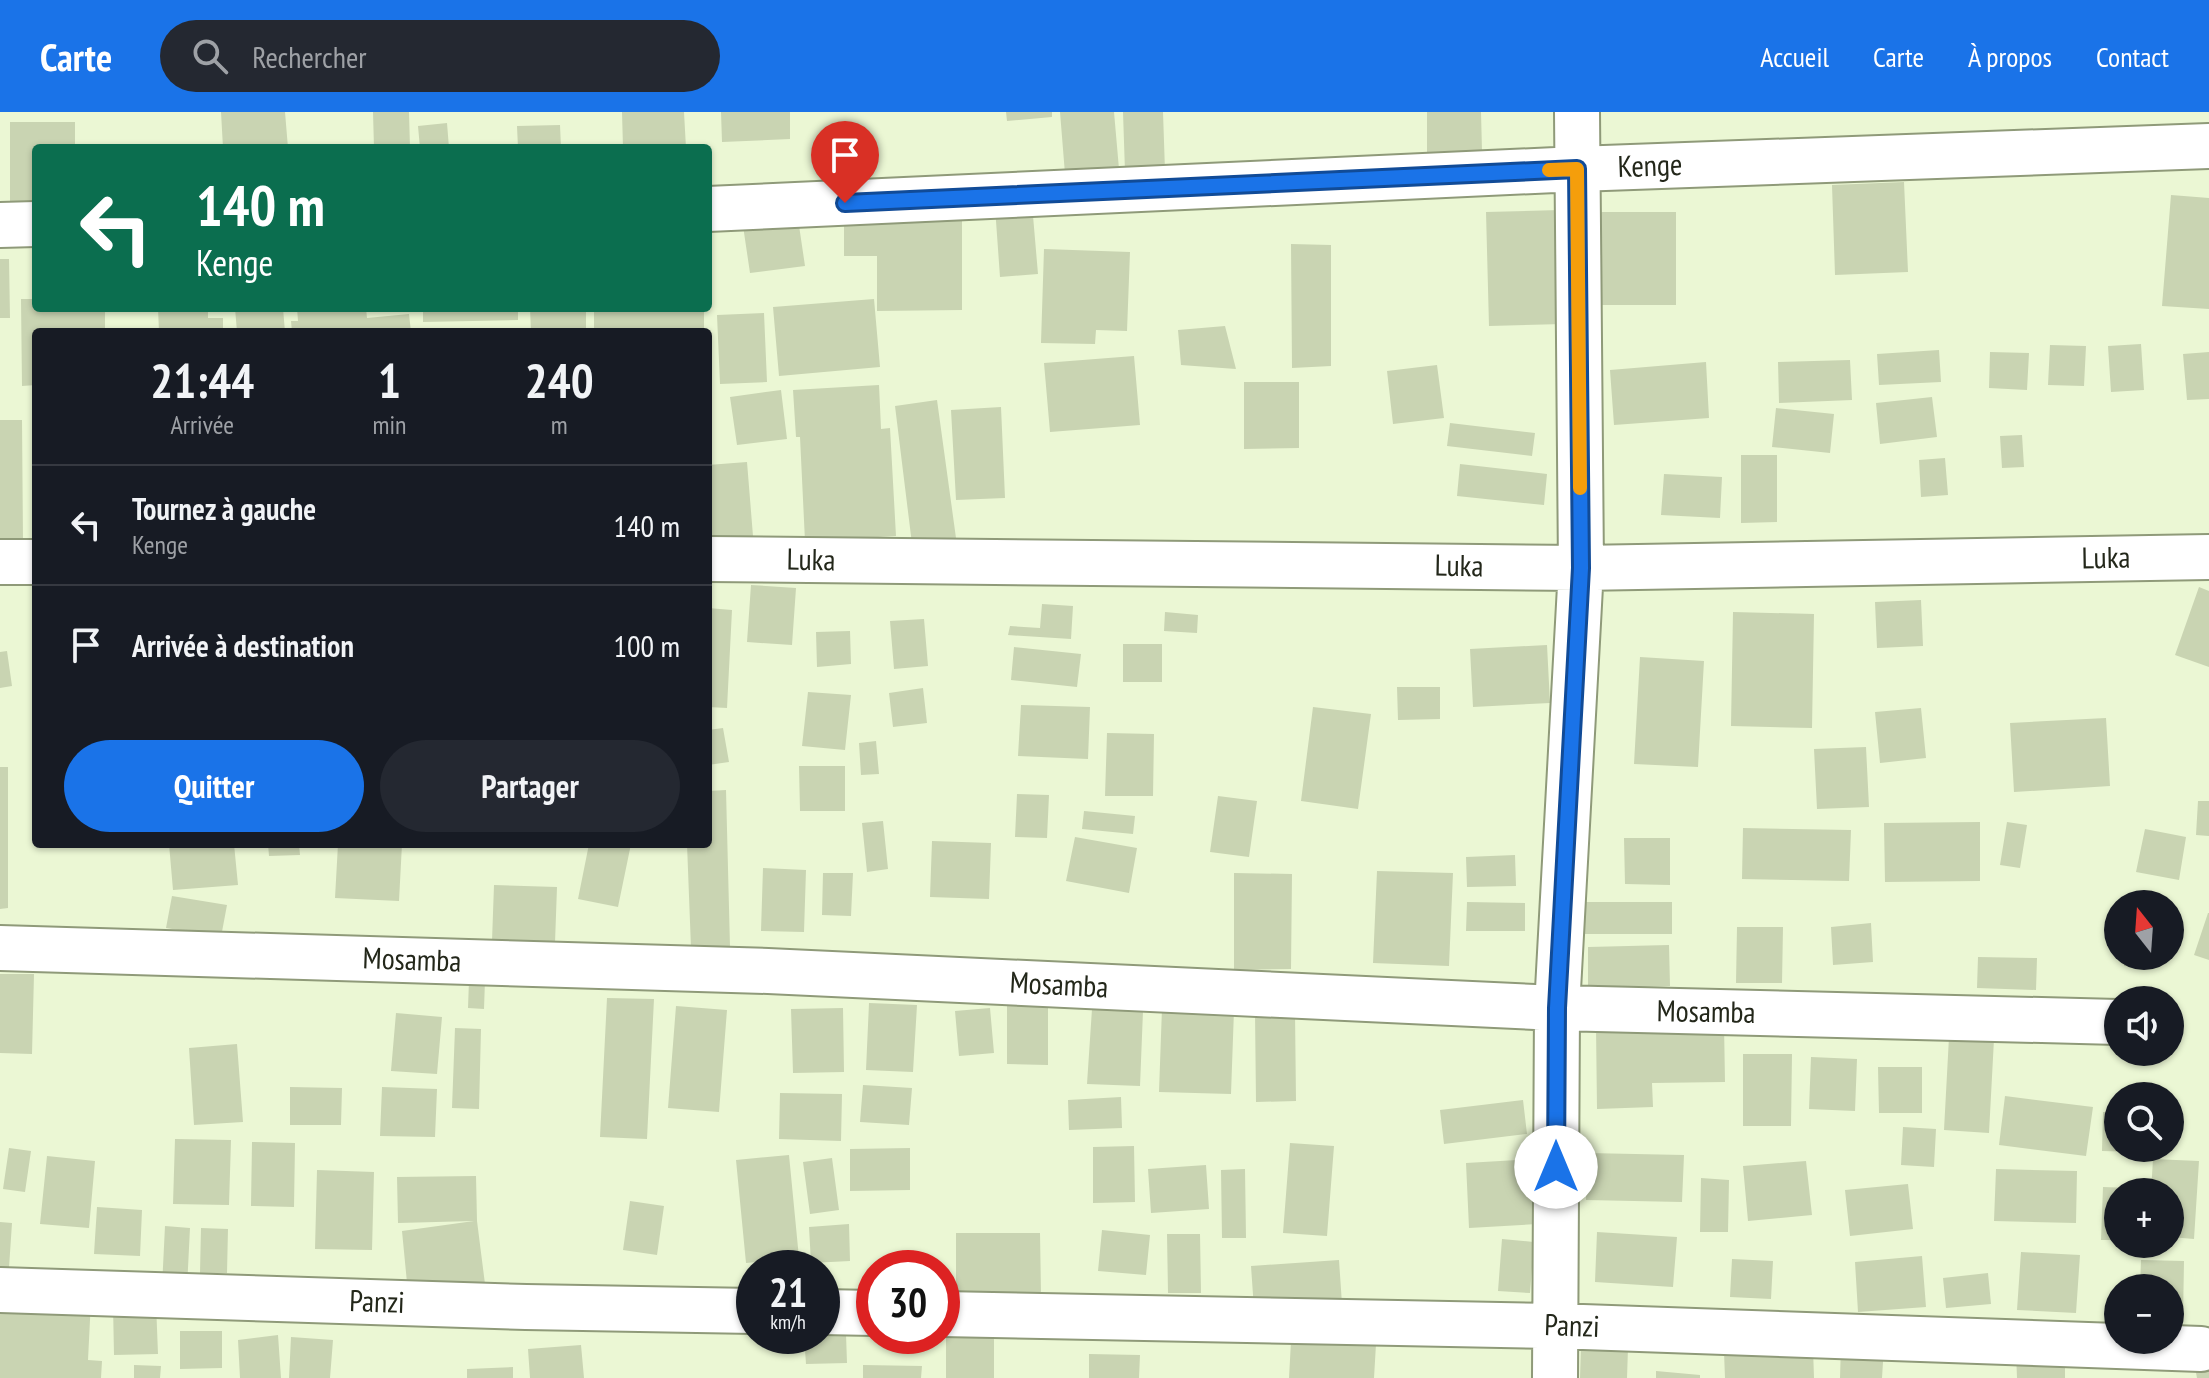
<!DOCTYPE html>
<html lang="fr">
<meta charset="utf-8">
<style>
body{margin:0;font-family:"PT Sans Narrow",sans-serif;background:#242831;color:#f1f3f6;height:100vh;display:flex;flex-direction:column;font-size:30px;white-space:nowrap}
*{box-sizing:border-box;margin:0}
p{font-size:26px;color:#9ea1a6}
.icon{flex:none;width:44px;height:44px;fill:none;stroke:currentColor;stroke-width:2;stroke-linecap:round;stroke-linejoin:round}
.map{position:relative;flex:1;overflow:hidden}
.drawer{position:absolute;left:32px;top:216px;width:680px;height:520px;display:flex;flex-direction:column;background:#171b24;border-radius:8px;box-shadow:0 2px 6px #0004}
.drawer>*{flex:none}
.banner{position:absolute;left:32px;top:32px;width:680px;height:168px;border-radius:8px;box-shadow:0 2px 6px #0004;background:#0b6e4f;color:#fff;overflow:hidden}
.needle{width:52px;rotate:343deg}
.tools{position:absolute;left:2104px;top:778px;display:grid;gap:16px}
.tools a{display:grid;place-items:center;width:80px;height:80px;border-radius:50%;background:#171b24;box-shadow:0 2px 6px #0004;font-size:40px}
.speed{position:absolute;left:736px;top:1138px;display:flex;gap:16px;font-size:40px;font-weight:700;text-align:center}
.speed>*{display:grid;place-content:center;width:104px;height:104px;border-radius:50%;background:#171b24;box-shadow:0 2px 6px #0004;line-height:1}
.speed small{font-size:20px;font-weight:400}
.speed .limit{border:12px solid #d22;background:#fff;color:#111}
.pin{position:absolute;display:grid;place-items:center;width:68px;height:68px;color:#fff;margin:-82px -34px;border-radius:50% 50% 50% 0;rotate:-45deg;box-shadow:0 0 8px #0007}
.pin .icon{rotate:45deg}
.me{position:absolute;width:88px;margin:-44px;rotate:0deg;stroke-linejoin:round;filter:drop-shadow(0 0 6px #0008)}
.turn{display:flex;align-items:center;gap:28px;height:168px;padding:0 32px;font-size:36px}
.turn .icon{width:104px;height:104px;stroke-width:2.5}
.turn b{display:block;font-size:56px;line-height:68px}
.eta{display:flex;justify-content:space-evenly;align-items:center;height:136px;text-align:center}
.eta b{font-size:48px;font-weight:600;line-height:56px}
.action{display:flex;gap:16px;margin-top:auto;padding:16px 32px}
.action a{flex:1;height:92px;border-radius:48px;background:#1a73e8;color:#fff;font-size:32px;font-weight:600;line-height:92px;text-align:center}
.action a+a{background:#242831;color:#f1f3f6}
ul{padding:0;list-style:none}
li{display:flex;align-items:center;gap:24px;height:120px;padding:0 32px;border-top:2px solid #363941}
li div{flex:1}
li b{display:block;font-size:30px}
li em{font-style:normal}
header{display:flex;align-items:center;gap:48px;box-sizing:border-box;height:112px;padding:0 40px;background:#1a73e8;color:#fff}
header strong{font-size:38px}
nav{display:flex;gap:44px;margin-inline-start:auto;font-size:28px}
.search{width:560px;height:72px;background:#242831;display:flex;align-items:center;gap:20px;box-sizing:border-box;padding:0 28px;border-radius:44px;color:#9ea1a6;font-size:30px}
.map>svg:first-child{display:block}
.building{fill:#c9d4b2}
.lines{fill:none;stroke-linecap:round;stroke-linejoin:round}
.street-casing{stroke:#8f9a79;stroke-width:48}
.street{stroke:#fff;stroke-width:44}
.route-casing{stroke:#114b97;stroke-width:20}
.route{stroke:#1a73e8;stroke-width:14}
.slow{stroke:#f59e0b;stroke-width:14}
.labels{text-anchor:middle;stroke-width:6;stroke-linejoin:round;paint-order:stroke}
.street-label{font-size:30px;fill:#23271a;stroke:#fff}
</style>
<header>
<strong>Carte</strong>
<div class="search"><svg class="icon" aria-label="search" viewBox="0 0 24 24"><circle cx="10" cy="10" r="6"/><path d="M15 15l6 6"/></svg>Rechercher</div>
<nav><a>Accueil</a><a>Carte</a><a>À propos</a><a>Contact</a></nav>
</header>
<div class="map">
<svg width="2209" height="1266" viewBox="0 0 2209 1266">
<rect width="100%" height="100%" fill="#ebf7d4"/>
<path class="building" d="M221 0H285L288 36H223Z
M373 0H409L410 36H374Z
M622 0H684L686 36H623Z
M721 0H790V27L722 30Z
M1006 0H1052V5L1007 9Z
M1060 0H1114L1119 57 1065 62Z
M1123 0H1163L1165 59 1125 60Z
M1427 0H1481L1482 39 1427 40Z
M10 10H75V36H36V92H10Z
M447 11 449 36H420L418 14Z
M560 13 561 36H518L517 14Z
M1904 70 1908 160 1835 163 1832 73Z
M2171 83 2209 86V197L2162 194Z
M1032 92 1038 162 1000 165 995 95Z
M1560 98 1563 212 1489 214 1486 100Z
M797 100 805 154 750 161 742 107Z
M1601 100H1676V193H1600Z
M962 105V198L877 199V144H844V106Z
M1291 132 1331 133V254L1292 256Z
M1044 137 1130 140 1127 219 1096 218 1095 232 1041 231Z
M0 147H9L10 206H0Z
M21 187H36V196H105V220H36V273L22 274Z
M874 187 880 255 779 264 773 195Z
M158 196H208V206H223V220H159Z
M235 196H283L285 220H237Z
M297 196H366L367 206 409 202 411 220H292L291 209H298Z
M423 196H518V208L423 210Z
M530 196H586V220H531Z
M594 196H704V220H594Z
M764 201 767 270 720 272 717 203Z
M1225 214 1236 257 1181 253 1178 218Z
M2141 232 2144 278 2111 280 2108 234Z
M2050 233 2086 234 2084 274 2048 273Z
M1939 238 1941 270 1879 273 1877 242Z
M1990 240 2029 241 2027 278 1989 276Z
M2209 240V287L2187 288 2183 242Z
M1134 244 1140 313 1050 320 1044 251Z
M1850 248 1852 288 1779 291 1778 250Z
M1706 250 1709 306 1614 313 1610 258Z
M1437 253 1444 306 1393 312 1387 259Z
M1244 270H1299V336L1244 337Z
M879 273 881 317 890 316 896 424 805 429 800 325H796L793 278Z
M781 278 787 327 737 333 730 285Z
M1932 285 1937 325 1880 332 1876 291Z
M937 288 956 426 912 432 895 294Z
M1001 295 1005 386 956 388 951 298Z
M1776 296 1834 302 1830 341 1772 335Z
M0 308H22L23 429H0Z
M1450 311 1535 321 1532 344 1447 334Z
M2022 323 2024 355 2002 356 2000 324Z
M1741 343H1777V410L1741 411Z
M1945 346 1948 383 1921 385 1919 348Z
M747 350 753 424 708 428V353Z
M1460 352 1547 362 1544 393 1457 384Z
M1664 362 1722 365 1720 406 1661 403Z
M751 473 796 476 792 533 747 530Z
M2199 475 2209 479V555L2175 543Z
M1921 488 1923 534 1877 536 1875 490Z
M1042 492 1073 494 1071 527 1008 523 1010 514 1040 516Z
M708 496 732 498 727 596 708 595Z
M1165 500 1198 503 1197 521 1164 519Z
M1733 500 1814 502 1812 616 1731 614Z
M924 507 928 554 894 557 890 509Z
M850 519 851 552 817 555 816 520Z
M1123 532H1162V570H1123Z
M1547 533 1550 591 1473 595 1470 537Z
M1014 535 1081 542 1077 575 1011 568Z
M7 539 12 574 0 576V540Z
M1640 545 1704 549 1698 655 1634 652Z
M1397 575H1440V607L1398 608Z
M923 576 927 611 893 615 889 581Z
M808 580 851 583 845 638 802 634Z
M1021 593 1090 595 1088 647 1018 644Z
M1313 595 1371 602 1358 697 1301 689Z
M1921 596 1926 646 1880 651 1875 600Z
M2106 606 2110 674 2014 680 2010 611Z
M723 616 729 650 708 653V618Z
M1107 621 1154 622 1153 684H1105Z
M876 629 879 662 861 663 859 631Z
M1866 635 1869 695 1817 697 1814 637Z
M799 654H845V699H800Z
M0 655H8V796L0 797Z
M726 678 730 835 691 836 687 732H708V679Z
M1017 682 1049 683 1047 726 1015 725Z
M1218 684 1257 689 1249 745 1210 740Z
M2198 689H2209V724L2196 723Z
M1084 699 1135 704 1133 722 1082 717Z
M883 709 888 757 867 760 862 711Z
M1980 710V769L1885 770 1884 711Z
M2007 710 2027 713 2020 756 2000 753Z
M1743 716 1851 718 1849 769 1742 767Z
M2145 717 2186 725 2179 768 2136 760Z
M1075 725 1137 736 1129 781 1066 769Z
M1624 726H1670V773L1625 772Z
M932 729 991 731 989 787 930 785Z
M169 732H234L238 773 173 778Z
M268 732H299L300 743 269 744Z
M338 732H402L399 789 335 786Z
M589 732H631L618 795 578 787Z
M1515 743 1516 774 1467 775 1466 745Z
M763 756 806 758 804 820 761 819Z
M1377 759 1453 761 1449 854 1373 851Z
M823 761H853L851 804 822 803Z
M1234 761 1292 762 1291 857 1234 858Z
M494 773 557 775 555 831 492 829Z
M2128 783H2145V792H2127Z
M172 784 227 793 221 825 166 816Z
M1467 790 1525 791V819H1466Z
M1583 790H1672V822H1583Z
M2208 801H2209V848L2194 843Z
M1871 811 1873 850 1833 853 1831 815Z
M1737 815H1783L1782 871H1736Z
M1669 833 1670 874 1588 876V835Z
M2125 844H2142V855L2124 854Z
M1978 845 2037 846 2036 878 1977 876Z
M0 862H34L32 942 0 941Z
M469 868H485L484 897 468 896Z
M607 886 654 887 647 1027 600 1025Z
M1007 889H1048V953L1007 952Z
M869 891 917 893 913 960 866 958Z
M676 894 727 898 719 1000 668 996Z
M843 896 844 960 793 961 791 897Z
M990 896 994 941 959 944 955 899Z
M1162 896 1234 898 1231 982 1159 980Z
M1092 897 1143 899 1140 974 1087 972Z
M1255 900H1295L1296 989 1256 990Z
M396 901 442 905 437 962 391 959Z
M1724 912 1725 970 1652 971 1653 995 1597 997 1596 914Z
M455 916 481 917 479 997 452 996Z
M1949 925 1994 927 1989 1021 1944 1018Z
M237 932 243 1010 194 1013 189 936Z
M1743 942H1792L1791 1014H1743Z
M1811 945 1857 947 1855 999 1809 997Z
M1878 955H1922V1001H1879Z
M863 973 912 976 909 1013 860 1010Z
M290 975 342 976 341 1013H290Z
M382 975 437 977 435 1025 380 1024Z
M780 981 842 982 841 1029 779 1027Z
M2005 984 2093 995 2086 1044 1999 1033Z
M1121 985 1122 1016 1069 1018 1068 988Z
M1523 988 1527 1022 1444 1032 1440 998Z
M2103 1000H2118V1036H2139V1040L2102 1039Z
M1903 1015 1936 1017 1934 1055 1901 1053Z
M175 1027 231 1028 229 1093 173 1092Z
M252 1030 295 1031 294 1095 251 1094Z
M1290 1031 1334 1034 1327 1124 1283 1121Z
M1134 1034 1135 1090 1093 1091V1035Z
M9 1036 31 1039 25 1080 3 1077Z
M910 1036V1078L850 1079V1037Z
M1587 1041 1684 1043 1682 1090 1586 1088Z
M789 1043 799 1146 746 1151 736 1048Z
M47 1044 95 1049 89 1116 40 1112Z
M832 1046 839 1098 810 1102 803 1050Z
M1534 1047 1537 1112 1469 1116 1466 1051Z
M2153 1047 2199 1049 2194 1127 2170 1125V1080H2151Z
M1806 1049 1812 1103 1748 1109 1743 1054Z
M1206 1053 1209 1097 1151 1101 1148 1057Z
M1245 1057 1246 1126H1222L1221 1058Z
M1996 1057 2077 1059 2076 1111 1994 1109Z
M317 1058 374 1060 372 1138 315 1137Z
M476 1064 477 1109 485 1172 408 1181 402 1119 474 1109 398 1111 397 1065Z
M1701 1066 1729 1068 1728 1120H1700Z
M1908 1072 1913 1117 1850 1124 1845 1078Z
M2103 1075 2131 1076V1080H2118V1128H2101Z
M630 1089 664 1094 657 1143 623 1138Z
M97 1095 142 1098 140 1144 94 1142Z
M0 1110 12 1111 8 1171H0Z
M849 1112 850 1149 811 1151 809 1115Z
M165 1114 190 1116 187 1176 162 1175Z
M201 1116 228 1117 227 1161H200Z
M1102 1118 1150 1123 1146 1163 1098 1159Z
M1597 1120 1677 1125 1673 1175 1595 1170Z
M956 1121H1040L1041 1183 956 1185Z
M1167 1122H1200L1201 1181H1168Z
M1502 1127 1534 1130 1530 1181 1498 1179Z
M2021 1140 2080 1143 2076 1201 2017 1198Z
M1922 1144 1926 1195 1858 1200 1855 1150Z
M1732 1147 1773 1149 1771 1187 1730 1185Z
M1339 1148 1342 1192 1254 1197 1251 1154Z
M2141 1148 2184 1149 2183 1207 2170 1206V1176H2140Z
M1988 1161 1991 1192 1946 1196 1943 1166Z
M0 1185 91 1188 88 1248 102 1249 101 1266H0Z
M156 1191 158 1242 114 1243 113 1193Z
M1292 1211 1377 1215 1374 1266H1289Z
M946 1215H994V1266H946Z
M180 1219H222V1256L180 1257Z
M822 1222H846L847 1251 806 1252 804 1224Z
M278 1223 281 1266H240L238 1228Z
M291 1225 333 1228 330 1266H289Z
M581 1233 584 1266H530L528 1237Z
M1841 1233 1884 1234 1882 1266H1840Z
M1581 1235 1628 1236 1627 1266H1580Z
M1813 1236 1814 1266H1725L1724 1240Z
M2065 1239V1266H2017L2016 1240Z
M1089 1242 1140 1243 1139 1266H1089Z
M2209 1247V1266H2197L2194 1250Z
M134 1253 161 1254 160 1266H134Z
M863 1253 922 1254 921 1266H863Z
M513 1255V1266H467V1257Z
M1656 1259 1700 1263V1266H1656Z"/>
<g class="lines">
<g class="street-casing">
<path id="street" d="M708 97 1577 57 2209 34
M0 113 36 112
M708 447 1581 456 2209 445
M0 450H36
M0 836 768 859 1557 896 2118 910
M0 1178 526 1195 754 1199
M822 1200 874 1201
M942 1202 1555 1214 2201 1237
M1555 1266 1557 896 1581 456 1577 0"/>
</g>
<use href="#street" class="street"/>
</g>
<g class="lines">
<g class="route-casing">
<path id="route" d="M845 91 1577 57 1581 456 1557 896 1556 1055"/>
</g>
<use href="#route" class="route"/>
<path class="slow" d="M1549 58 1577 57 1580 376"/>
</g>
<g class="labels">
<g class="street-label">
<text transform="translate(1650 54) rotate(-2)" y="10">Kenge</text>
<text transform="translate(2106 446) rotate(-1)" y="10">Luka</text>
<text transform="translate(811 448) rotate(1)" y="10">Luka</text>
<text transform="translate(1459 454) rotate(1)" y="10">Luka</text>
<text transform="translate(412 848) rotate(2)" y="10">Mosamba</text>
<text transform="translate(1059 873) rotate(3)" y="10">Mosamba</text>
<text transform="translate(1706 900) rotate(1)" y="10">Mosamba</text>
<text transform="translate(377 1190) rotate(2)" y="10">Panzi</text>
<text transform="translate(1572 1214) rotate(2)" y="10">Panzi</text>
</g>
</g>
</svg>
<div class="tools">
<a><svg class="needle" viewBox="-14 -14 28 28"><path d="M0-13l5 13h-10z" fill="#e53935"/><path d="M0 13l5-13h-10z" fill="#9ea1a6"/></svg></a>
<a><svg class="icon" aria-label="sound" viewBox="0 0 24 24"><path d="M4 9h4l5-4v14l-5-4H4zM17 9q2 3 0 6"/></svg></a>
<a><svg class="icon" aria-label="search" viewBox="0 0 24 24"><circle cx="10" cy="10" r="6"/><path d="M15 15l6 6"/></svg></a>
<a>+</a>
<a>−</a>
</div>
<div class="speed"><div>21<small>km/h</small></div><div class="limit">30</div></div>
<div class="pin" style="left:845px;top:91px;background:#d93025"><svg class="icon" aria-label="arrive" viewBox="0 0 24 24"><path d="M6 21V4h12l-3 4 3 4H6"/></svg></div>
<svg class="me" style="left:1556px;top:1055px" viewBox="-20 -20 40 40"><circle r="19" fill="#fff"/><path d="M0-13L10 11 0 6-10 11z" fill="#1a73e8"/></svg>
<div class="banner">
<div class="turn"><svg class="icon" aria-label="left" viewBox="0 0 24 24"><path d="M17 20v-9H6M10 6l-5 5 5 5"/></svg><div><b>140 m</b>Kenge</div></div>
</div>
<section class="drawer">
<div class="eta">
<div><b>21:44</b><p>Arrivée</p></div>
<div><b>1</b><p>min</p></div>
<div><b>240</b><p>m</p></div>
</div>
<ul>
<li><svg class="icon" aria-label="left" viewBox="0 0 24 24"><path d="M17 20v-9H6M10 6l-5 5 5 5"/></svg><div><b>Tournez à gauche</b><p>Kenge</p></div><em>140 m</em></li>
<li><svg class="icon" aria-label="arrive" viewBox="0 0 24 24"><path d="M6 21V4h12l-3 4 3 4H6"/></svg><div><b>Arrivée à destination</b></div><em>100 m</em></li>
</ul>
<div class="action"><a>Quitter</a><a>Partager</a></div>
</section>
</div>
